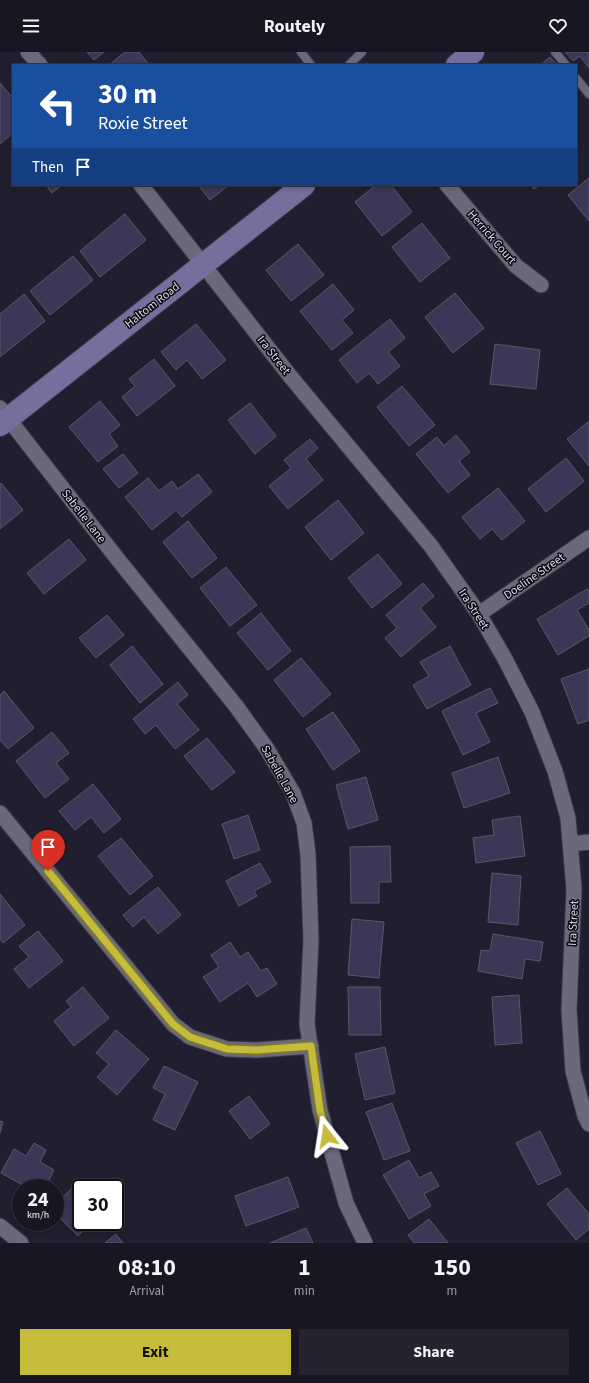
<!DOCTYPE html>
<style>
body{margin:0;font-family:"Source Sans 3",sans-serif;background:#262330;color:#f1f3f6;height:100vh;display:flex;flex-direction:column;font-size:15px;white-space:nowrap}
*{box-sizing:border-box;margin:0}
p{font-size:13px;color:#9f9fa6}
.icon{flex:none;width:22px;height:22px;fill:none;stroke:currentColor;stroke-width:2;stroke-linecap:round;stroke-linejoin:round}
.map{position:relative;height:1191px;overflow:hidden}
.drawer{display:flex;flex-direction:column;background:#191623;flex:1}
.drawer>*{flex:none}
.top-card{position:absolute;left:12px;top:12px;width:565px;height:122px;border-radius:0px;box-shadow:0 2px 6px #0003,0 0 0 1px #373541;background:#1a4fa0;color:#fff;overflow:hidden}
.speed{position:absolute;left:12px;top:1127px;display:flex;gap:8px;font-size:20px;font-weight:700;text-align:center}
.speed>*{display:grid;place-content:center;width:52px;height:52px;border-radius:50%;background:#191623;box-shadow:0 2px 6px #0003,0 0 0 1px #373541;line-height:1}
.speed small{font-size:10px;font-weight:400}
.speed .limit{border:2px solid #111;border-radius:6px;background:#fff;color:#111}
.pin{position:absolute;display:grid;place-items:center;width:34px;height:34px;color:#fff;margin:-41px -17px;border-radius:50% 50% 50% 0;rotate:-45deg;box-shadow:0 0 4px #0007}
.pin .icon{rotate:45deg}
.me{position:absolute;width:44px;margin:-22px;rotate:345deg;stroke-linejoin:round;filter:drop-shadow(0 0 3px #0008)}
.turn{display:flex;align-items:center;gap:14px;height:84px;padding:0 20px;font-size:18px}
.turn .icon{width:52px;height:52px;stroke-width:2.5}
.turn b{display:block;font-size:28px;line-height:34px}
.then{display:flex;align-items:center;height:38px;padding:0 20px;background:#0003;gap:8px;font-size:15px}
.eta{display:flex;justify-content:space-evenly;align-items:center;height:68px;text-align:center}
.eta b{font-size:24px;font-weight:700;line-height:28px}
.button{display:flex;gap:8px;margin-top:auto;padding:8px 20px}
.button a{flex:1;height:46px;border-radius:0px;background:#c6bc3c;color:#111;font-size:16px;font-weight:700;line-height:46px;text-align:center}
.button a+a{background:#262330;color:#f1f3f6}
header{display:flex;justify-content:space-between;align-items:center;height:52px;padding:0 20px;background:#191623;font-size:18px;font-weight:700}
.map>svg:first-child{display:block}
.building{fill:#3b3756;stroke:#59576a}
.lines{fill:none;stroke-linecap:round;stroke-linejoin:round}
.service-casing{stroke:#3d3b49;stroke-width:10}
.minor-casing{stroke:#3d3b49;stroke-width:17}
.secondary-casing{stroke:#3d3b49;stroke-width:24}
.service{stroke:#6a687b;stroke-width:8}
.minor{stroke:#6a687b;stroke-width:15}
.secondary{stroke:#766e9c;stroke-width:22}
.route-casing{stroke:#817a27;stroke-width:10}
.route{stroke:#c6bc3c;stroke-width:7}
.labels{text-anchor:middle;stroke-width:3;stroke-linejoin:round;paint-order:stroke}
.street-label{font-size:12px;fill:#dfdee9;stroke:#0a0911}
</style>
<header><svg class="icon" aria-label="menu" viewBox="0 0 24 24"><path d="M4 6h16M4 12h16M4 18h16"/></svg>Routely<svg class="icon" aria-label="heart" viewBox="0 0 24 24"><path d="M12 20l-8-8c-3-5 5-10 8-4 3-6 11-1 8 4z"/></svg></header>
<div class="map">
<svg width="589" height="1191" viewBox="0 0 589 1191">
<rect width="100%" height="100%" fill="#211e2f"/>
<path class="building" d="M87 0H104L94 8Z
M125 0H139L149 13H109Z
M565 0H589V16L580 4 573 9Z
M550 5 557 13H540Z
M0 31 13 46V81L0 92Z
M589 126V169L568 143Z
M46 133H62L52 141Z
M198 133H229L210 148Z
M376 133H391L412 160 382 184 355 150Z
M531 133H540L534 137Z
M125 162 146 188 100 225 80 199Z
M422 171 450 206 420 230 392 195Z
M298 192 324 223 291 249 266 218Z
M73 204 93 228 50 263 30 239Z
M333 232 354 258 342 268 353 281 332 298 300 259Z
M455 241 484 276 453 301 425 265Z
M24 242 45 269 0 305V262Z
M390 267 405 286 388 300 400 314 378 332 369 321 357 331 339 308Z
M196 272 226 308 202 327 187 308 176 318 161 300Z
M495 292 540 298 536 337 490 332Z
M154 307 175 334 137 364 122 345 135 334 129 327Z
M402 334 435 373 409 394 377 355Z
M100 349 120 373 109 382 118 394 98 410 69 375Z
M250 351 276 384 255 402 228 368Z
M589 369V414L567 387Z
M456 383 470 400 459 409 470 423 448 441 416 402 437 385 444 394Z
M310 387 318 396 306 407 323 428 288 457 269 434 291 416 284 408Z
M123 402 138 421 119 436 103 417Z
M566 406 584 429 546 460 528 437Z
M198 422 212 440 182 465 176 458 152 478 125 445 148 426 159 439 172 429 178 437Z
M1 431 23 458 0 477V432Z
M498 436 525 469 502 488 492 477 480 487 462 465Z
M338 448 364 481 331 508 305 475Z
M188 469 217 506 192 526 163 490Z
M69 487 86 508 44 542 27 521Z
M378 502 402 532 372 556 348 526Z
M226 515 257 553 230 574 200 536Z
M423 531 434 544 420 556 436 575 401 605 385 586 397 576 386 563Z
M587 537 589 539V551L577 558 589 578V584L558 603 537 567Z
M261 561 291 599 268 618 237 581Z
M107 563 124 583 96 606 79 586Z
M132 594 163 632 140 651 110 613Z
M450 594 471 633 427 657 413 633 429 624 420 610Z
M301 606 331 642 303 665 274 628Z
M589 617V668L578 672 561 627Z
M178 630 188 643 177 652 199 678 175 697 156 673 145 682 133 667Z
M490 636 498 651 476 661 490 690 463 703 442 659Z
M4 639 34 676 8 697 0 688V643Z
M333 660 360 699 333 718 306 677Z
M52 680 69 701 56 711 69 727 45 746 16 709Z
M207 686 235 720 212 738 184 704Z
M498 705 510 741 464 756 452 721Z
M366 725 378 768 348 777 336 733Z
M93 732 121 767 104 781 91 765 75 778 59 759Z
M248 763 260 798 234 807 222 772Z
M520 764 525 804 476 811 473 786 494 783 492 768Z
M121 786 153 824 130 843 98 804Z
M390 794 391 830H379V851H351L350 795Z
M260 811 271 830 254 839 257 844 239 854 226 829Z
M492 821 521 824 518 873 488 870Z
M158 835 181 863 158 882 144 865 133 875 123 863Z
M0 842 25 873 3 891 0 887Z
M352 867 384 870 379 926 348 923Z
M38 879 63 909 29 936 14 917 29 905 19 894Z
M493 882 543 890 540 909 525 907 522 927 478 919 481 898 490 899Z
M230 890 240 905 248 900 261 919 267 916 277 932 257 945 248 931 220 950 203 925 219 915 211 903Z
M83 935 109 966 74 994 54 969 71 955 66 949Z
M348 935H380L381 983H349Z
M519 943 522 991 495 993 492 945Z
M116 978 149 1007 117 1043 97 1025 109 1012 96 1001Z
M385 995 395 1041 365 1048 355 1002Z
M164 1014 198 1030 175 1078 153 1068 165 1042 153 1036Z
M249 1044 270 1072 250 1087 229 1059Z
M392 1051 410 1099 384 1108 366 1060Z
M0 1069 3 1070 0 1081Z
M540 1079 561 1122 538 1133 516 1091Z
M34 1091 46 1098 40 1110 54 1118 45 1136H25L26 1135 1 1121 14 1097 26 1104Z
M409 1108 419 1126 431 1120 439 1134 424 1142 431 1154 409 1167 383 1123Z
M288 1125 299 1155 246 1174 235 1144Z
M73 1135 81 1143V1170H92L78 1184 55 1161V1153Z
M567 1136 589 1162V1177L576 1188 547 1152Z
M429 1167 448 1191H414L408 1183Z
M306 1176 313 1191H270Z
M116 1182 123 1191H105Z"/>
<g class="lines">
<g class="service-casing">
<path id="service" d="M301 0 311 13
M555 0 566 13
M349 13 362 0
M576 26 589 42"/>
</g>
<g class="minor-casing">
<path id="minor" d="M28 0 40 13
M141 133 290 324 431 494 479 562 505 607 532 660 555 719 568 766 574 837 569 958 573 1019 585 1064 589 1072
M447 133 516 214 541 233
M0 356 116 505 236 654 267 697 293 741 304 771 308 802 311 888 307 972 320 1058 346 1151 365 1191
M479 562 589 486
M0 761 173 972 190 985 227 997 257 998 311 994
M571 792 589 790
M0 1174 21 1191"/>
</g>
<g class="secondary-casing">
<path id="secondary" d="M457 13 473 0
M0 373 304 133"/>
</g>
<use href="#service" class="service"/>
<use href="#minor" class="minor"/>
<use href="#secondary" class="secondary"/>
</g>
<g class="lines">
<g class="route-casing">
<path id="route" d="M48 819 173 972 190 985 227 997 257 998 311 994 320 1058 327 1084"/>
</g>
<use href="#route" class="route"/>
</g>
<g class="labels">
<g class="street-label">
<text transform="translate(492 185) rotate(49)" y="4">Herrick Court</text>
<text transform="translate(152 253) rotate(-38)" y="4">Haltom Road</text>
<text transform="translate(274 303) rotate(52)" y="4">Ira Street</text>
<text transform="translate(84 464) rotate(52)" y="4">Sabelle Lane</text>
<text transform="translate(534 524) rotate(-35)" y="4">Doeline Street</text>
<text transform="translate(474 557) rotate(57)" y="4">Ira Street</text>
<text transform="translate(280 722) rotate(61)" y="4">Sabelle Lane</text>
<text transform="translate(573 871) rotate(-87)" y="4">Ira Street</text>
</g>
</g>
</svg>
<div class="speed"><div>24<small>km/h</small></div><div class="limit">30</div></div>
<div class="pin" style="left:48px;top:819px;background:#d93025"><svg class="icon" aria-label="arrive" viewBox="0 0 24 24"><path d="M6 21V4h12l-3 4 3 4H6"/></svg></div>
<svg class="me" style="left:327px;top:1084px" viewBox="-20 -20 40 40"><path d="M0-17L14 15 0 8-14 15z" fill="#c6bc3c" stroke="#fff" stroke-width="4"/></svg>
<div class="top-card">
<div class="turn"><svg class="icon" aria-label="left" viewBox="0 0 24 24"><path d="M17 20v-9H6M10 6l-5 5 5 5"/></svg><div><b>30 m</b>Roxie Street</div></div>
<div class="then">Then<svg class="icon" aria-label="arrive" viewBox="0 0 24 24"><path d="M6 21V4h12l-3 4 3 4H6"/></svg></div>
</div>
</div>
<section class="drawer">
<div class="eta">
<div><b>08:10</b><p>Arrival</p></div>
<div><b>1</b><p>min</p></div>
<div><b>150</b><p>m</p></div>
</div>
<div class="button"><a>Exit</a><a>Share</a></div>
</section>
